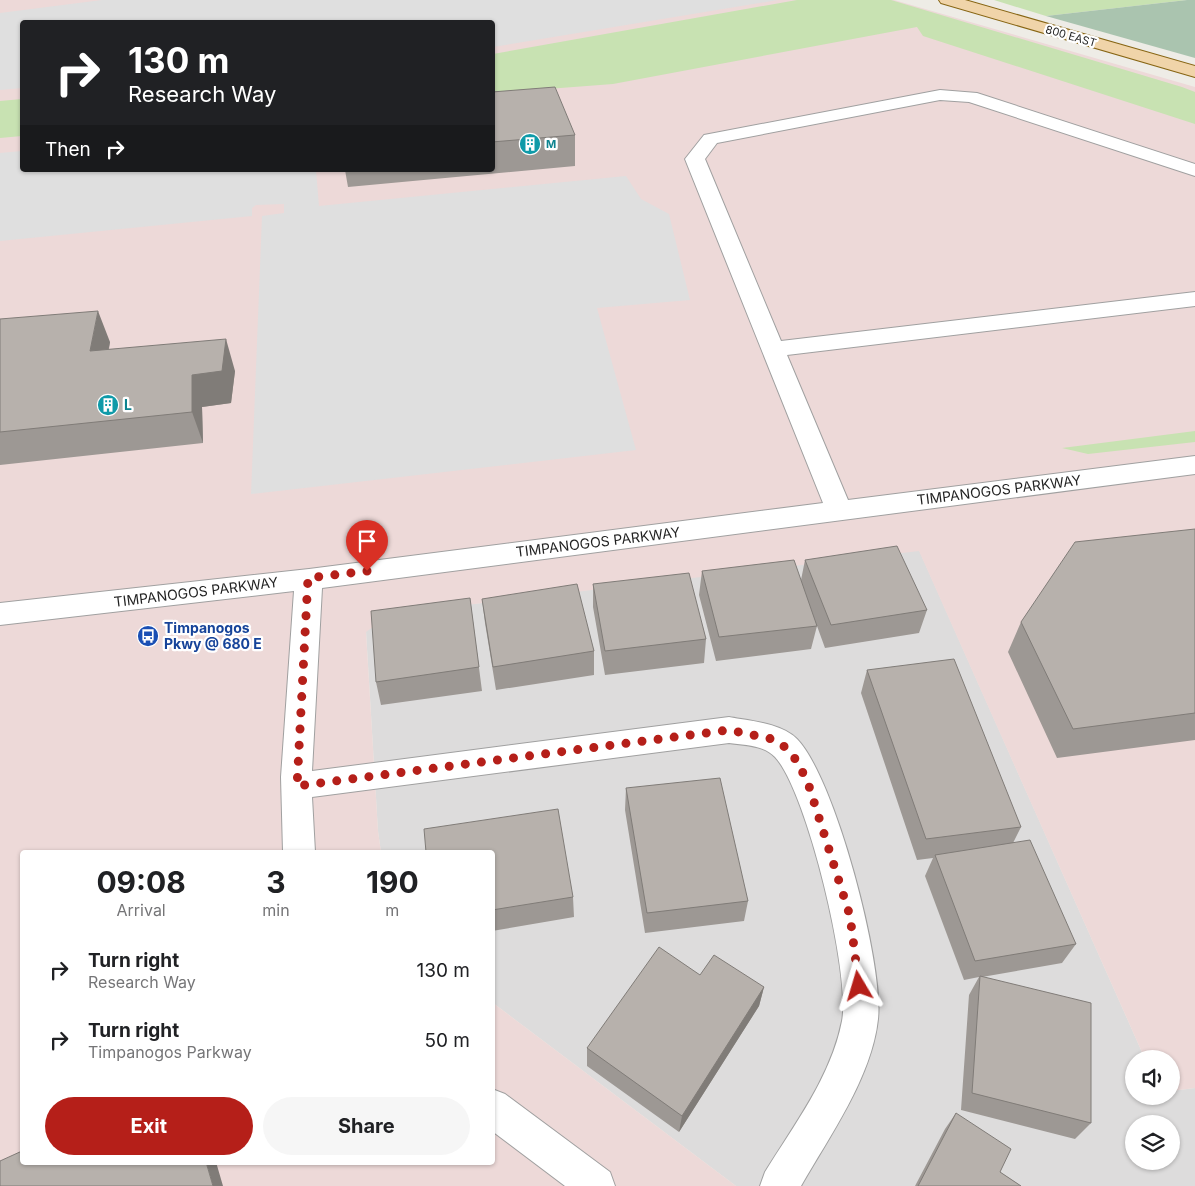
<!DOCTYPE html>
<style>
body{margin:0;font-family:Inter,sans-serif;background:#f6f6f6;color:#202124;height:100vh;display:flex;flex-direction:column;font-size:19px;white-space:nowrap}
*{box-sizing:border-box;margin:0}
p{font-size:16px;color:#757577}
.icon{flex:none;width:28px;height:28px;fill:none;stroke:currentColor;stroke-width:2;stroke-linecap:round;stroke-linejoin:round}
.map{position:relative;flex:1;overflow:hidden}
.drawer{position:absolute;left:20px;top:850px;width:475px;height:315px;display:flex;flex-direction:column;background:#fff;border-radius:5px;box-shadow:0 1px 4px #0004}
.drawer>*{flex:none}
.hud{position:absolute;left:20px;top:20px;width:475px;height:152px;border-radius:5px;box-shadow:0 1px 4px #0004;background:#202124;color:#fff;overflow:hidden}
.fabs{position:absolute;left:1125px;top:1050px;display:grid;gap:10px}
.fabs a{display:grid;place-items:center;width:55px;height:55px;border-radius:50%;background:#fff;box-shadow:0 1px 4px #0004;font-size:25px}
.pin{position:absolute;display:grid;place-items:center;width:42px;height:42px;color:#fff;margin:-51px -21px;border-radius:50% 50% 50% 0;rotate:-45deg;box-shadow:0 0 5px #0007}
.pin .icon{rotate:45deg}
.me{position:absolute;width:55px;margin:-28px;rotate:353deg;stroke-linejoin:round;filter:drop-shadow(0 0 4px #0008)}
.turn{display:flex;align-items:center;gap:18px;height:105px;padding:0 25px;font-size:22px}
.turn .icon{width:65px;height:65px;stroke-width:2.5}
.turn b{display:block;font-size:35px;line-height:42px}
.then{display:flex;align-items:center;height:48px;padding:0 25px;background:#0003;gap:10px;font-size:19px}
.eta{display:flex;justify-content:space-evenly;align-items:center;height:85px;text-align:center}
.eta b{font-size:30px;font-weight:700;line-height:35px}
.button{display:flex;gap:10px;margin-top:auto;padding:10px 25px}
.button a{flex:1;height:58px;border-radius:30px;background:#b51f19;color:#fff;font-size:20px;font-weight:700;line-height:58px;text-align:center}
.button a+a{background:#f6f6f6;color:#202124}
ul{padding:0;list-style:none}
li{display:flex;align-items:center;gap:15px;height:70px;padding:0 25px}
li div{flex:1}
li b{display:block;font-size:19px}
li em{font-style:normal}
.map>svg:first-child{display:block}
.residential{fill:#dddcdc;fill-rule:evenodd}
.commercial{fill:#edd9d8;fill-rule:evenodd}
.grass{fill:#c8e2b2}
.cemetery{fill:#aac4af}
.parking{fill:#dfdfdf}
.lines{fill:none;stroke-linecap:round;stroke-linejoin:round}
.minor-casing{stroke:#a0a0a0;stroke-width:2}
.major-casing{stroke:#876513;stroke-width:2}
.minor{fill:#fff;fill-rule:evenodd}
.major{fill:#f0d4a9;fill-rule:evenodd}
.wall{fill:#9d9894}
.shaded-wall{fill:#807c78}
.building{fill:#b7b1ac;stroke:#807c78}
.route{stroke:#b51f19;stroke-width:9;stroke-dasharray:0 16.2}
.labels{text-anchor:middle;stroke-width:4.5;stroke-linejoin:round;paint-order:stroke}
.far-street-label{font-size:11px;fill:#1f1f1f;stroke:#fff}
.far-culture-label{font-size:11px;font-weight:bold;fill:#0d838f;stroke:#fff;text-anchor:start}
.culture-label{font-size:14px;font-weight:bold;fill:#0d838f;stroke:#fff;text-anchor:start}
.street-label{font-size:14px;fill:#1f1f1f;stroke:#fff}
.transit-label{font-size:14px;font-weight:bold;fill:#164399;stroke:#fff;text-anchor:start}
</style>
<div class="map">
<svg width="1195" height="1186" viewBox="0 0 1195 1186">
<rect width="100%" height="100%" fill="#eeece6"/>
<path class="residential" d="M919 550 1145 1059H1134V1096H1171V1091L1195 1088V1186H736L493 1003 492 852H381L378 831 366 631 391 614ZM1134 1124H1171V1161H1134Z"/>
<path class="commercial" d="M0 0H894L1195 87V1088L1171 1091V1059H1145L919 551 391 614 366 632 378 831 381 852H22V1162H492L493 1003 736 1186H0ZM22 22H492V170H22Z"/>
<path class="grass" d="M797 0H891L1182 87 1195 92V124L923 36 917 27 613 84 493 93V54Z
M994 0H1187L1046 16Z
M22 99V136L0 138V101Z
M1195 431V442L1088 454 1062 448Z"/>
<path class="cemetery" d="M1195 0V58L1046 16 1187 0Z"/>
<path class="parking" d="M102 0H778L493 47 492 22H22V88L0 90V13Z
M22 151V170H316L319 206 626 176 641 199 669 214 690 300 597 308 636 450 251 494 262 216 284 213V204L256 205 252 208V216L0 241V153Z"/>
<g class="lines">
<g class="minor-casing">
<path id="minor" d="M940 90 977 93 1195 164V176L969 102 940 100 717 143 705 159 781 341 1195 292V306L787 355 848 500 1195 456V474L322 588 312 771 729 717C750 721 781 723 797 739 835 778 884 964 878 1019 872 1077 829 1137 801 1186H760L765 1172C794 1125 831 1077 842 1021 851 975 807 791 775 757 764 745 744 745 729 743L312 797 315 852H283L281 777 294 591 0 625V603L309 569 823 503 685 159 704 135Z
M492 1089 505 1094 610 1172 615 1186H565L492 1131Z"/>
</g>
<g class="major-casing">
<path id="major" d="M939 0H965L1195 66V77L941 3Z"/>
</g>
<use href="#minor" class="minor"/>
<use href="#major" class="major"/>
</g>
<path class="wall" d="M492 92 575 135V166L348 187 345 170H492Z
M0 319 110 342 109 349 235 371 231 403 202 407 203 443 0 465Z
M1195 529V740L1057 758 1008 652 1021 622Z
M805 560 927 610 919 633 825 648 817 626 811 649 716 661 699 595 702 571 801 580Z
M593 584 706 639 704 663 605 675 593 607Z
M470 598 482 691 381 705 376 682Z
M482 599 594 651V675L496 690 485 623Z
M867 670 1021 827 1013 843 1076 944 1062 963 982 977 1091 1123 1075 1139 961 1110 969 995 979 977 964 980 925 876 933 858 917 860 861 693Z
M626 788 748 901 744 921 645 933 625 810Z
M492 852 573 897 574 917 492 931Z
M700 975 764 987 759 1006 679 1132 587 1066V1048Z
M956 1113 1000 1172 1021 1186H915L945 1129Z"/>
<path class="shaded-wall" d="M98 311 110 342 102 382 90 351Z
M226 339 235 371 231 403 202 407 203 443 192 412V375Z
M764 987 759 1006 679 1132 682 1116Z
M206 1162H216L223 1186H213Z"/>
<path class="building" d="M555 87 575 135 492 142V92Z
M98 311 90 351 226 339 222 371 192 375V412L0 432V319Z
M1195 529V713L1073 729 1021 622 1075 542Z
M897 546 927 610 831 625 805 560Z
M794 560 817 626 719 637 702 571Z
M689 573 706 639 605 651 593 584Z
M577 584 594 651 493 667 482 599Z
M470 598 479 667 376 682 371 611Z
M954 659 1021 827 926 839 867 670Z
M720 778 748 901 647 913 626 788Z
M558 809 573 897 492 910V852H426L424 829Z
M1030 840 1076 944 975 961 935 855Z
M659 947 700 975 714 955 764 987 682 1116 587 1048Z
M980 976 1091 1003V1123L972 1093Z
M956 1113 1011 1149 1000 1172 1021 1186H918Z
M22 1151V1162H206L213 1186H0V1161Z"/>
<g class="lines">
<path class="route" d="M367 571 308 578 297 786 729 730 772 739 785 747 797 761 808 783 850 916 859 986"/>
</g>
<defs>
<g id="building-disc" transform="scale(1.125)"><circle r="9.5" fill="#0f9aa8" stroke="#fff"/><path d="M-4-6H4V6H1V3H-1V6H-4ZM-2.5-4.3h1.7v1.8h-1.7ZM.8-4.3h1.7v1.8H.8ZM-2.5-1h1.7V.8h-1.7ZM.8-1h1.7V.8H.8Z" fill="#fff"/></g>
<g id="bus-disc" transform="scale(1.125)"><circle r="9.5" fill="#1a4fb4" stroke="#fff"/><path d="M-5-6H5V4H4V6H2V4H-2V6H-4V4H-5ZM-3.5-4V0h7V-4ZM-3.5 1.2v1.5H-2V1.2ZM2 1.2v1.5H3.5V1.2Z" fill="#fff"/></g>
</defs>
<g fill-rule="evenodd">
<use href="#building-disc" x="530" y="144"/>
<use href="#building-disc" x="108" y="405"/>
<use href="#bus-disc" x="148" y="636"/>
</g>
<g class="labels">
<g class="far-street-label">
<text transform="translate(1071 36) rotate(16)" y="4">800 EAST</text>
</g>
<g class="far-culture-label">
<text x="546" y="148">M</text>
</g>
<g class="culture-label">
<text x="124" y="410">L</text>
</g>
<g class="street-label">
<text transform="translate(999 490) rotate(-7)" y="5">TIMPANOGOS PARKWAY</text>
<text transform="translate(598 542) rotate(-7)" y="5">TIMPANOGOS PARKWAY</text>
<text transform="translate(196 592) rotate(-7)" y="5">TIMPANOGOS PARKWAY</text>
</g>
<g class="transit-label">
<text x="164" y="633">Timpanogos<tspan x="164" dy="16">Pkwy @ 680 E</tspan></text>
</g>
</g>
</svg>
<div class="fabs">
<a><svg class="icon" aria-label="sound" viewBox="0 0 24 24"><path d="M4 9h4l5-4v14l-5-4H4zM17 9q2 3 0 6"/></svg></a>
<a><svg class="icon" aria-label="layers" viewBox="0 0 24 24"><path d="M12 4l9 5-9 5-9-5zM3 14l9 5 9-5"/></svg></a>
</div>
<div class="pin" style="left:367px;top:571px;background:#d93025"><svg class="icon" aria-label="arrive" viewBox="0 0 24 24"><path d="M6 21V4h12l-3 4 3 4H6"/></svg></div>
<svg class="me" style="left:859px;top:986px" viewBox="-20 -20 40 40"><path d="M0-17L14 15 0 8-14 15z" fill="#b51f19" stroke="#fff" stroke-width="4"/></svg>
<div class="hud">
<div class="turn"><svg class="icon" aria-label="right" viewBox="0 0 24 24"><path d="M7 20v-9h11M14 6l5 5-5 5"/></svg><div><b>130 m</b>Research Way</div></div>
<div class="then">Then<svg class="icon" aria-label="right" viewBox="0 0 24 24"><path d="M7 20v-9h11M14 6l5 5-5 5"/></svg></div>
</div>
<section class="drawer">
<div class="eta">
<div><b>09:08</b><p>Arrival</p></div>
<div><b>3</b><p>min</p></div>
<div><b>190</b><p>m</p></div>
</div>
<ul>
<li><svg class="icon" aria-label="right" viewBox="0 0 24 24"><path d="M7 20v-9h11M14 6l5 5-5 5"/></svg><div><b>Turn right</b><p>Research Way</p></div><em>130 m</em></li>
<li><svg class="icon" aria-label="right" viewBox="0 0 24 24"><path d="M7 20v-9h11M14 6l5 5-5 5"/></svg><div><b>Turn right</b><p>Timpanogos Parkway</p></div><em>50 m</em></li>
</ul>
<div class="button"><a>Exit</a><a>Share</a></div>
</section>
</div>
